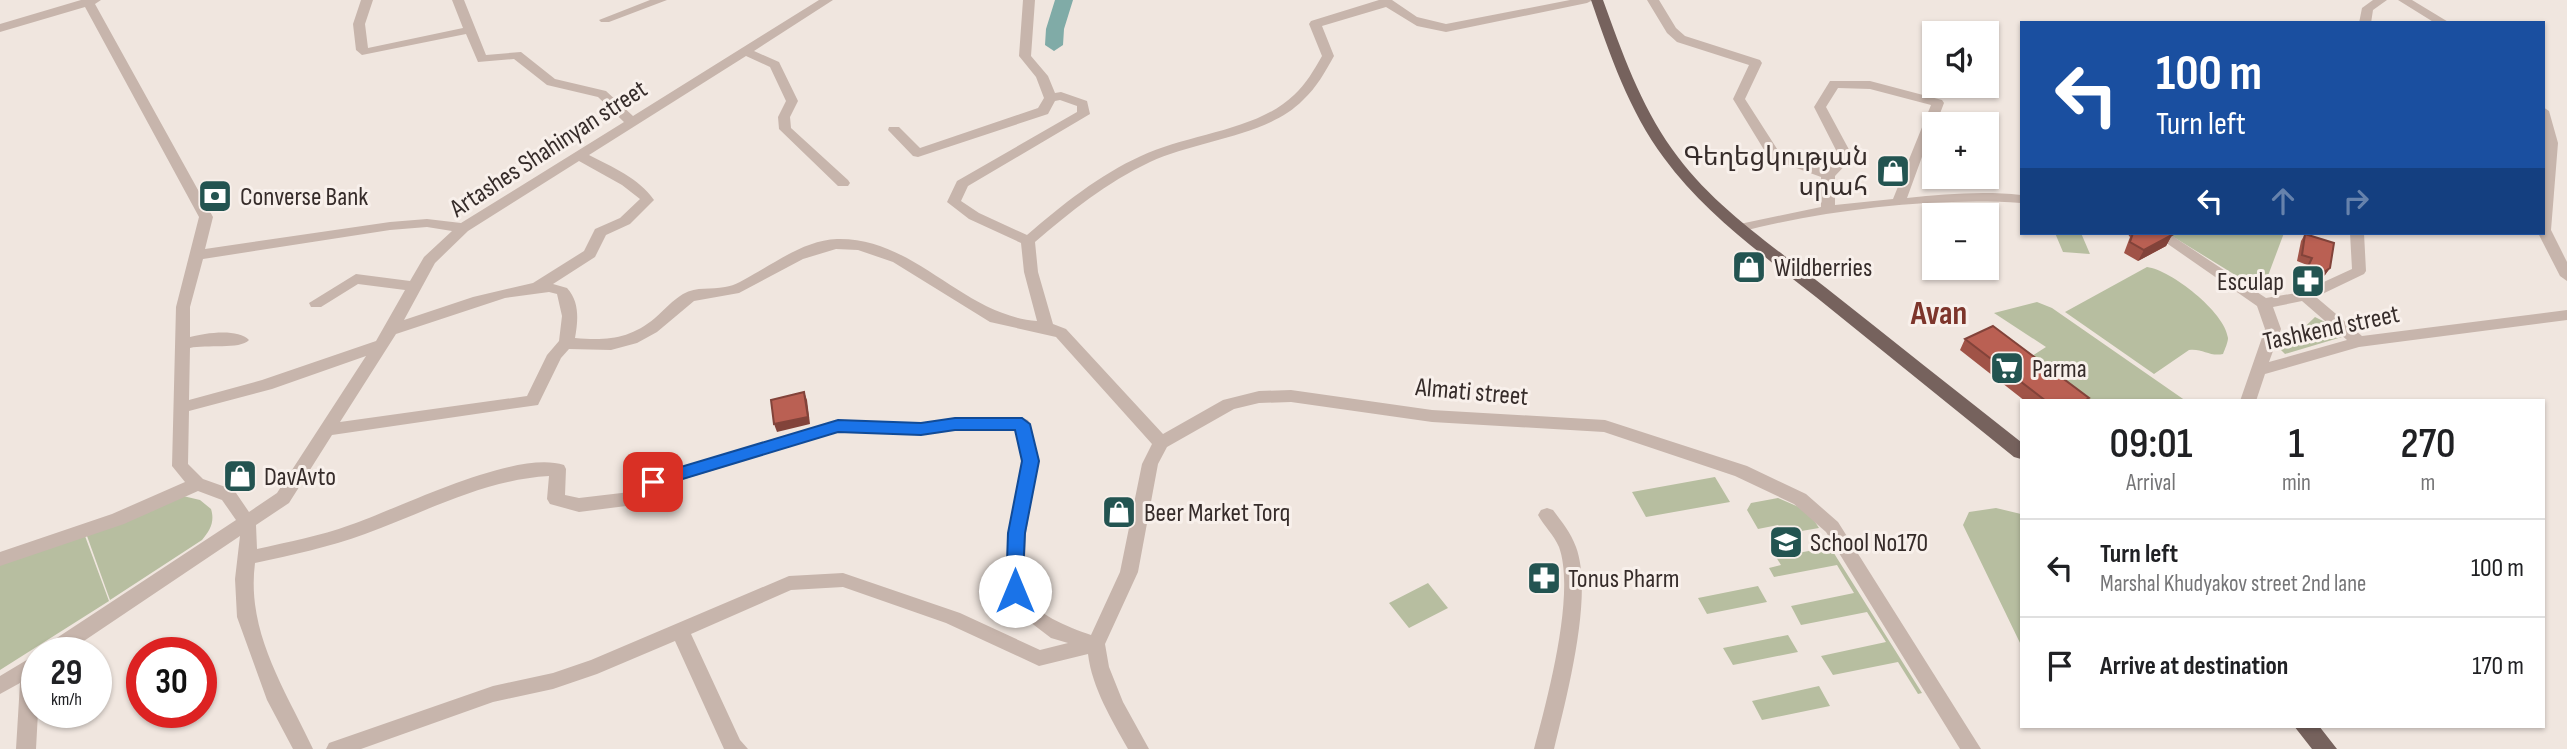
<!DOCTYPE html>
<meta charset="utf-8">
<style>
body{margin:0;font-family:"Sofia Sans Condensed","Noto Sans Armenian",sans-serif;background:#f6f6f6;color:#202124;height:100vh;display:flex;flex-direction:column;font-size:26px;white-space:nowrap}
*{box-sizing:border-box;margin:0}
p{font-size:23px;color:#757577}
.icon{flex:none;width:38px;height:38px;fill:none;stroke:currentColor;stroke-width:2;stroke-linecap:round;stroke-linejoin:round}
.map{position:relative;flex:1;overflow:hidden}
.details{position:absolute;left:2020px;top:399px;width:525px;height:329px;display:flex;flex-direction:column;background:#fff;border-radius:0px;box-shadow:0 2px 5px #0004}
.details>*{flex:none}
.top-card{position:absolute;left:2020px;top:21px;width:525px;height:214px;border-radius:0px;box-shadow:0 2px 5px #0004;background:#1a4fa0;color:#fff;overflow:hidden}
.fabs{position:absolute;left:1922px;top:21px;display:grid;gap:14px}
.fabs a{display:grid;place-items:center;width:77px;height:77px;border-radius:0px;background:#fff;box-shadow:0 2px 5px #0004;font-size:35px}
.speed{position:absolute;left:21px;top:637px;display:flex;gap:14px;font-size:35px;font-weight:700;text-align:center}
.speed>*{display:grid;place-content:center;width:91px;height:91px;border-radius:50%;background:#fff;box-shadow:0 2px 5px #0004;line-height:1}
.speed small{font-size:18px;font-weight:400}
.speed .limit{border:10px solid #d22;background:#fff;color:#111}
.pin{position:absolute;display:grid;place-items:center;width:60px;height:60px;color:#fff;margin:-30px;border-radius:14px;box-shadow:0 4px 10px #0006}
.me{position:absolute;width:77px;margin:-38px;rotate:0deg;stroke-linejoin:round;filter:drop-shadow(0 0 5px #0008)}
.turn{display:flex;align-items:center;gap:24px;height:147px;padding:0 21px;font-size:32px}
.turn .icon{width:91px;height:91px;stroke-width:2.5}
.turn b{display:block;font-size:49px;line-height:60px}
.lanes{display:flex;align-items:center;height:66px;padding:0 21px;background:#0003;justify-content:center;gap:35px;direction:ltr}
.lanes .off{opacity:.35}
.eta{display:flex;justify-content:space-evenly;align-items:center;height:119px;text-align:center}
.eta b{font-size:42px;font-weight:600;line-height:49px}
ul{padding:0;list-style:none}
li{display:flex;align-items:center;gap:21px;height:98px;padding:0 21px;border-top:2px solid #e0e0e0}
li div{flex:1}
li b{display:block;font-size:26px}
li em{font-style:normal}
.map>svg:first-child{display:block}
.green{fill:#b7bea0}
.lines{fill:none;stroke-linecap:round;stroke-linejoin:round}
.river{fill:#80aba7;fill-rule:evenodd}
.minor{fill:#c7b5ac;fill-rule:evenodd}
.major{fill:#76625d;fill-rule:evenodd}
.wall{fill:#a05347}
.shaded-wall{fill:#82433a}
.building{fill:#ba6053;stroke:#82433a;stroke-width:2}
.route{fill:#1a73e8;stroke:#114b97;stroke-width:2}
.labels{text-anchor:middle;stroke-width:6;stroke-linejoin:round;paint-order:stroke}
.street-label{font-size:26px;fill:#362c2a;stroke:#f8f0eb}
.poi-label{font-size:26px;fill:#362c2a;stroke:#f8f0eb;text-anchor:start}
.district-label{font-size:33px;font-weight:bold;fill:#7d352b;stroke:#f8f0eb}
</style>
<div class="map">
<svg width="2567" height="749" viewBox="0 0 2567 749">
<rect width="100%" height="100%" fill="#f0e6df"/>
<path class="green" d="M2055 233H2081L2090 254 2063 252Z
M2167 233H2284L2263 289 2245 281Z
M2147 267C2171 270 2225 312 2228 338 2228 342 2225 349 2223 354 2210 357 2202 348 2189 350L2154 374 2065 312Z
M2037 302 2052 308 2186 401H2092L2032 356 2046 347 1994 313Z
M2315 317 2337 328 2342 337 2285 354 2281 350Z
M1715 477 1730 502 1646 517 1632 492Z
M183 496 200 500 211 509C215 522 210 530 202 540L110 600 87 536Z
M1778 498 1808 511 1819 528 1784 534 1778 525 1758 529 1747 510 1751 503Z
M1996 508 2021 514V645L1963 525 1969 512Z
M85 536 109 601 0 670V565Z
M1830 547 1922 693 1918 694 1898 662 1833 675 1821 656 1886 642 1867 612 1801 625 1791 606 1854 593 1837 565 1774 577 1769 568 1781 565 1776 557Z
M1428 583 1448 608 1409 628 1389 603Z
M1758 586 1767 602 1707 614 1698 598Z
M1788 635 1798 652 1733 665 1723 648Z
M1819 686 1830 706 1762 720 1752 701Z"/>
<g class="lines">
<path class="river" d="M1055 0H1073L1064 29 1063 45 1054 51 1045 45 1046 29Z"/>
<path class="minor" d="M81 0H101L95 4 213 217 205 249 390 222 427 219 461 223 624 122 598 97 547 85 514 59 478 62 466 34 362 55 356 50 353 24 361 0H373L365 24 368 48 463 28 452 0H464L486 55 521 52 555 79 606 91 633 116 819 0H833L754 51 779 62 798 101 790 117 791 128 848 180 850 183 848 186H838L779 129 778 117 786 101 770 67 746 56 589 155C612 167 639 178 654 200L630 224 606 235 595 257 553 284 567 288C580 302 578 321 575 338 606 341 630 339 655 318 664 310 673 300 683 294 697 286 711 290 725 287 735 286 745 279 754 274 779 260 807 240 837 239 915 237 962 315 1037 321L1024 272 1021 243 969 219 947 202 957 181 1077 112V106L1060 100 1055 101 1048 114 918 157 913 156 888 130 889 127H899L920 148 1038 108 1044 98 1036 77 1019 56 1023 0H1035L1031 56 1048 76 1055 93 1061 92 1087 101 1090 114 968 186 961 201 979 213 1027 235C1062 205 1099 175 1141 156 1187 134 1257 131 1294 95 1306 84 1314 70 1322 56L1309 24 1311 21 1379 0H1392L1417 17 1446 24 1570 0H1593L1587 3 1446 32 1417 26 1386 7 1322 26 1334 56C1325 72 1317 87 1303 100 1267 137 1196 140 1150 162 1107 182 1070 212 1035 242L1038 272 1053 324 1066 329 1163 434 1223 400 1259 391 1291 390 1432 410 1605 420 1747 466 1806 494 1838 522 1981 749H1960L1826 532 1794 504 1735 476 1604 432 1432 422 1291 402 1259 403 1234 409 1167 447 1158 464 1138 572 1105 644 1109 667 1123 702 1149 749H1128C1112 720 1092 688 1088 654L1039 666 946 623 843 587 791 590 691 634 740 740 748 749H724L675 641 597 674 553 689 493 702 361 749H326L329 743 493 686 553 673 591 660 789 576 843 573 960 613 1040 650 1068 643 1051 638 1013 609 1006 591 1008 533 1022 461 1015 430H955L921 435 838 432 659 487 640 503 634 505 579 512 550 504 547 499 549 476C482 480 426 512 365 534 329 547 292 555 255 563 246 632 285 689 313 749H293L267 700 237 617 235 579 240 536 66 653H41L43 647 236 520 222 500 198 491 124 524 0 566V552L112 514 185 482 172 466 176 307 199 217 85 7 0 32V24ZM579 161 622 185 640 199 620 218 595 229 584 251 533 283 473 297 404 320 435 263 468 231ZM427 227 452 231 424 257 410 281 356 274 309 303 311 307H321L358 284 405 290 376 341 262 380 189 400 190 348C206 344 240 350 249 340 238 328 205 333 190 337V307L203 259 390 230ZM836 249 858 250 893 262 990 322 1056 337 1152 444 1142 464 1120 572 1091 635C1070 628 1031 613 1024 591L1026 533 1038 461 1030 424 1028 420 1022 418H955L921 423 838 420 647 477 630 492 579 498 565 495 566 469 564 465C515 449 400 508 350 525 320 536 288 542 257 549L256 525 289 503 332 435 538 405 561 358 569 349 611 350 637 343 657 332 694 301 739 293 803 259ZM549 292 557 294 562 316 559 341 547 355 527 396 340 422 396 334 505 298ZM366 356 277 493 249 512 234 490 203 479 188 464 189 411 272 389Z
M650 0H667L609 22H601L599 20Z
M1647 0H1659L1676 28 1685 36 1760 60 1762 63 1745 99 1779 152 1826 170 1839 156 1814 107 1830 81H1870L1942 100 1944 103 1936 124H1934L1907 198C1945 194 1983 191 2021 195V203C1934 197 1824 210 1740 232L1735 231 1733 228 1735 225 1821 207V177L1769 158 1733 99 1749 65 1677 42 1667 33ZM1838 88 1870 89 1931 105 1893 199 1835 205V176L1853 157 1826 107Z
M2373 0H2387L2373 10 2371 23H2359L2362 8Z
M2398 0H2412L2450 23H2435Z
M2543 107 2549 111 2558 143 2551 230 2567 262V281L2560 276 2538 233H2543Z
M2152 233H2168L2266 298 2302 292 2352 269 2350 233H2364L2366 271 2364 274 2316 297 2362 336 2567 310V320L2359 347 2265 374 2256 401H2240L2265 329 2257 306ZM2302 301 2347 340 2269 362 2281 329 2273 307Z
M1547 508 1553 510C1562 522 1571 533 1576 547 1594 595 1566 699 1554 749H1534C1547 700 1576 594 1559 547 1554 535 1544 526 1538 515L1541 510Z
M35 655 38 712 36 749H16L20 683 0 694V676Z"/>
<path class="major" d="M1591 0H1603C1622 52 1640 104 1672 149 1712 206 1772 245 1825 287 1891 339 1956 391 2021 442V459L2014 457C1948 404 1882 350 1816 297 1762 254 1705 214 1664 158 1629 111 1610 55 1591 0Z
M2294 726H2319L2337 749H2312Z"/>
</g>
<path class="wall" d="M2127 233H2170L2172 235 2166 246 2138 261 2124 253 2130 237Z
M2305 234 2330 268 2325 275 2307 287 2299 283 2307 265 2297 261 2301 241Z
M1965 339 2089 398 2088 401H2025L1960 350Z"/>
<path class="shaded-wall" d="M2172 235 2166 246 2138 261 2144 250Z
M2330 268 2325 275 2307 287 2312 280Z
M804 392 807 400 810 424 777 432 774 424Z"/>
<path class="building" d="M2133 233H2170L2172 235 2144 250 2130 242Z
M2305 234 2334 243 2330 268 2312 280 2303 277 2312 258 2302 255Z
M1993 326 2089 398 2084 401H2046L1965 339Z
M804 392 808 417 774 424 771 400Z"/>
<path class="route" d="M955 418H1022L1030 424 1039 461 1025 533 1022 596 1015 598 1006 591 1008 533 1022 461 1015 430H955L921 435 838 432 653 488 644 482 647 477 838 420 921 423Z"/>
<defs>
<g id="shop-square" transform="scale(1.75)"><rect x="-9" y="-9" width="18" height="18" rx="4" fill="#235451" stroke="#f8f0eb"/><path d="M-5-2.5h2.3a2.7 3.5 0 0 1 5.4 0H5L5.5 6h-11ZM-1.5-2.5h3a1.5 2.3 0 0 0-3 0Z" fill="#fff"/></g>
<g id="bank-square" transform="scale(1.75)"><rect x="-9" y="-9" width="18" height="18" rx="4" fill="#235451" stroke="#f8f0eb"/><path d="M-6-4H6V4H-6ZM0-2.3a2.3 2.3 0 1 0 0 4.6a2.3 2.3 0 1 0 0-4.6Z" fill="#fff"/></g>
<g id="pharmacy-square" transform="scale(1.75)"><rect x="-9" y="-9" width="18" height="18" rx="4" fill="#235451" stroke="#f8f0eb"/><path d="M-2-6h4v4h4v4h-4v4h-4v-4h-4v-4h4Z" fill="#fff"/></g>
<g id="supermarket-square" transform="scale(1.75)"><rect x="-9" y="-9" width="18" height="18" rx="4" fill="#235451" stroke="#f8f0eb"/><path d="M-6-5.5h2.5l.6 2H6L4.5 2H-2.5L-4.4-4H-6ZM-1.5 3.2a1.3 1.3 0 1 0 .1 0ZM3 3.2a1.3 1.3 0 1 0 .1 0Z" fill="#fff"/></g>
<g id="school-square" transform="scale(1.75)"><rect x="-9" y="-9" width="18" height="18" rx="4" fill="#235451" stroke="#f8f0eb"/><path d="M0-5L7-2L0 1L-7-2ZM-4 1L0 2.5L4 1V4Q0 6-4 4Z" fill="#fff"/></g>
</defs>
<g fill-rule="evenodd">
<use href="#shop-square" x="1893" y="171"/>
<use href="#bank-square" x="215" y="196"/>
<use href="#shop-square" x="1749" y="267"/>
<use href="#pharmacy-square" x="2308" y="281"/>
<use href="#supermarket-square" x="2007" y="368"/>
<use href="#shop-square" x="240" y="476"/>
<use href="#shop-square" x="1119" y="512"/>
<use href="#school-square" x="1786" y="542"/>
<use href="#pharmacy-square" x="1544" y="578"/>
</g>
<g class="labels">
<g class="street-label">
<text transform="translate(548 148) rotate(-33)" y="9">Artashes Shahinyan street</text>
<text transform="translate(2331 327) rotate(-12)" y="9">Tashkend street</text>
<text transform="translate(1472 391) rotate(5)" y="9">Almati street</text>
</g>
<g class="poi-label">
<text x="1868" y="165" text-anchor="end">Գեղեցկության<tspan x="1868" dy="30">սրահ</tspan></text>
<text x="240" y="205">Converse Bank</text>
<text x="1774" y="276">Wildberries</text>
<text x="2284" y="290" text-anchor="end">Esculap</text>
<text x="2032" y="377">Parma</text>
<text x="264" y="485">DavAvto</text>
<text x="1144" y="521">Beer Market Torq</text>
<text x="1810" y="551">School No170</text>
<text x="1568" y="587">Tonus Pharm</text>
</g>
<g class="district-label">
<text x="1939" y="324">Avan</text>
</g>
</g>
</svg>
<div class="fabs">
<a><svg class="icon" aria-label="sound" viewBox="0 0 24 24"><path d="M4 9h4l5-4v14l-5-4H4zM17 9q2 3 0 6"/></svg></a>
<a>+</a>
<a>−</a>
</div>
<div class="speed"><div>29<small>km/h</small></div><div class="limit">30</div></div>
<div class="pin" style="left:653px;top:482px;background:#d93025"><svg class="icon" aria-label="arrive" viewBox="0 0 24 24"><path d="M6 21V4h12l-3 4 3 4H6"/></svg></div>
<svg class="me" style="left:1015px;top:591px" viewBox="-20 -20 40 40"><circle r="19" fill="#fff"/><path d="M0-13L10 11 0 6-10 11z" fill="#1a73e8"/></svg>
<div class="top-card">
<div class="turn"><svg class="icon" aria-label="left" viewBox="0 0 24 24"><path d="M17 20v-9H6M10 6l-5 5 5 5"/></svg><div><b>100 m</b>Turn left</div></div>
<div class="lanes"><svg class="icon" aria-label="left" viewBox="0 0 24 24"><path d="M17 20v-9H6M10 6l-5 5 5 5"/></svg><svg class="icon off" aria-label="ahead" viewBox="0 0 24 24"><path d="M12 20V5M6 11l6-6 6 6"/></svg><svg class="icon off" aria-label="right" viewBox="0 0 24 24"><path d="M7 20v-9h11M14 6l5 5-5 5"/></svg></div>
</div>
<section class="details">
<div class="eta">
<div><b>09:01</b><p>Arrival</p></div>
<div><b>1</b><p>min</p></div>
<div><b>270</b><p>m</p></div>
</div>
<ul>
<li><svg class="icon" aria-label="left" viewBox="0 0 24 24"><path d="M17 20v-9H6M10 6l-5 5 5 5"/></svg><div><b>Turn left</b><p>Marshal Khudyakov street 2nd lane</p></div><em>100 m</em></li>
<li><svg class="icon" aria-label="arrive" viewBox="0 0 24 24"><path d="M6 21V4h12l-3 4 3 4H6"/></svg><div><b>Arrive at destination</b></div><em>170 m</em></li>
</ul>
</section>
</div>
